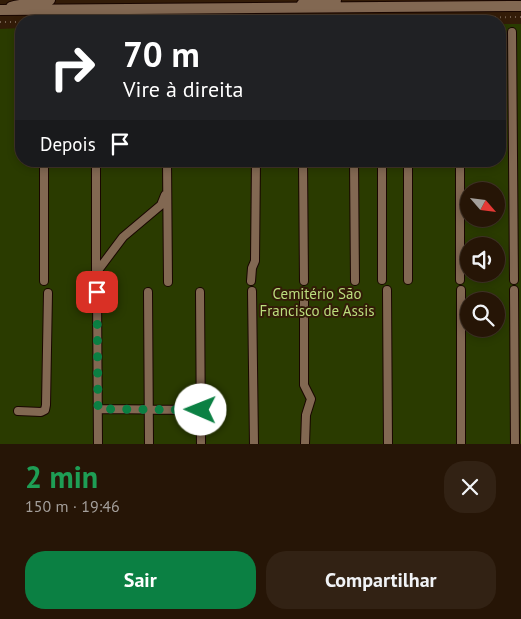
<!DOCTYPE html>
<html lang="pt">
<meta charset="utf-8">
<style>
body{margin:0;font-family:"PT Sans",sans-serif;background:#322214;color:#f1f3f6;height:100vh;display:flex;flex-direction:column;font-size:19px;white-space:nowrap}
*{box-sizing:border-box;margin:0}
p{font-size:16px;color:#a49f9b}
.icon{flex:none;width:28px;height:28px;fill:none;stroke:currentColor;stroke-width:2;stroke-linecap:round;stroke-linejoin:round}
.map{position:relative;height:444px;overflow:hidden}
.sheet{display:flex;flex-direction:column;background:#261506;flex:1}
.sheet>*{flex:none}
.banner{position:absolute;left:15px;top:15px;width:491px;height:152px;border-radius:20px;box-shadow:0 2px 8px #0003,0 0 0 1px #423428;background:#202124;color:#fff;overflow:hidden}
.needle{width:32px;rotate:118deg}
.tools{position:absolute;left:460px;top:182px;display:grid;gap:10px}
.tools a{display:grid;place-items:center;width:45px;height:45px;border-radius:50%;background:#261506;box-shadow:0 2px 8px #0003,0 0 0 1px #423428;font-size:25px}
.pin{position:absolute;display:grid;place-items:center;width:42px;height:42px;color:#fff;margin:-21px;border-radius:10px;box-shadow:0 2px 8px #0006}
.me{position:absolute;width:55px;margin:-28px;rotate:271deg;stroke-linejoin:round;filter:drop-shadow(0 0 4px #0008)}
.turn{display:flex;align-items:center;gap:18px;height:105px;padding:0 25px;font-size:22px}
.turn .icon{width:65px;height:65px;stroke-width:2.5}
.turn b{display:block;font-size:35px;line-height:42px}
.then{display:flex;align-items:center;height:48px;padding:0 25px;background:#0003;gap:10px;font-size:19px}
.round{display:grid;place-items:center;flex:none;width:52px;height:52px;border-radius:20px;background:#322214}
.head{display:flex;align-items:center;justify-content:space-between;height:85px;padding:0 25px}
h1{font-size:30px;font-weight:800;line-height:38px;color:#1e9e55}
.primary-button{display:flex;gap:10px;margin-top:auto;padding:10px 25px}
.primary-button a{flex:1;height:58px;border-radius:20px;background:#0b8043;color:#fff;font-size:20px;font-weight:800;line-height:58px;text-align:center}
.primary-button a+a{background:#322214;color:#f1f3f6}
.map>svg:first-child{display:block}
.green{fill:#2a3b00;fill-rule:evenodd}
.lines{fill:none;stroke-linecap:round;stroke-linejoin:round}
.minor-casing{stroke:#190600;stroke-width:10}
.tertiary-casing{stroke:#190600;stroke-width:12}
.path{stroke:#735f4e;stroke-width:2;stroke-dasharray:1 4;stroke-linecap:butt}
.minor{stroke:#826852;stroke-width:8}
.tertiary{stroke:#826852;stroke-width:10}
.route{stroke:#0b8043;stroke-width:9;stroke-dasharray:0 16.2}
.labels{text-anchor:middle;stroke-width:4;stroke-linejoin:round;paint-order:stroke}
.park-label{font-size:15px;fill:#bbdd7d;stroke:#331c08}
</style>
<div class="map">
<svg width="521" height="444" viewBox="0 0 521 444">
<rect width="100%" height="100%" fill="#331c08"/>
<path class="green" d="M500 24H521V444H0V29L21 28V161H500ZM469 191H496V219H469ZM469 246H496V274H469ZM469 301H496V329H469Z"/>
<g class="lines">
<g class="minor-casing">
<path id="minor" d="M512 32 514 280
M44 161V281
M167 161 168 282
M303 161 304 281
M354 161 355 281
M382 161V280
M408 161V280
M460 161V280
M96 273 123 237 161 205 165 195
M251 281 252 268 255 261 256 161
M96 282V161
M387 290 388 444
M461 290V444
M514 290 515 444
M252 291 254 444
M97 292 98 444
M148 292 149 444
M200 292 201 444
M304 292V385L311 399 306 415 305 444
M98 409 201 410
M18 411 41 412 45 410 46 405 48 293"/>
</g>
<g class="tertiary-casing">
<path id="tertiary" d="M302 4 317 0H336
M11 7C22 3 43 4 50 0
M0 10 521 6"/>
</g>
<path class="path" d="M100 21 521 17
M0 22H21"/>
<use href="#minor" class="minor"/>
<use href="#tertiary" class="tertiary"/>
</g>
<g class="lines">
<path class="route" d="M97 292 98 409 201 410"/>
</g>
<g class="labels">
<g class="park-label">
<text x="317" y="299">Cemitério São<tspan x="317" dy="17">Francisco de Assis</tspan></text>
</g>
</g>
</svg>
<div class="tools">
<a><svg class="needle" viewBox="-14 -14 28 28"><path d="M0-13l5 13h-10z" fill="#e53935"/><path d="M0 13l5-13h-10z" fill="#a49f9b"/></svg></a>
<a><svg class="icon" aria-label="sound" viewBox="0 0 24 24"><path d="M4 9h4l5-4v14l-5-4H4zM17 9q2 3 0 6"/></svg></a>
<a><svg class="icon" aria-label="search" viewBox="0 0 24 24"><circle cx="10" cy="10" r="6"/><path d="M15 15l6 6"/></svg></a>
</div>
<div class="pin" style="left:97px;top:292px;background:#d93025"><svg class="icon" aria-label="arrive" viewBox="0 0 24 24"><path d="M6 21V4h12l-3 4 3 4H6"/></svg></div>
<svg class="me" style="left:201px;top:410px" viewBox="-20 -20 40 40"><circle r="19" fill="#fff"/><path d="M0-13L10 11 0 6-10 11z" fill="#0b8043"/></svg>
<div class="banner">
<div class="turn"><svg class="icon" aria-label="right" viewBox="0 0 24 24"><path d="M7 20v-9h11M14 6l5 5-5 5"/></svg><div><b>70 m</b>Vire à direita</div></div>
<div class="then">Depois<svg class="icon" aria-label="arrive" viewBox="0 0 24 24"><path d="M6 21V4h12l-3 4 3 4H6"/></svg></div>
</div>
</div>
<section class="sheet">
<div class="head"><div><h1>2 min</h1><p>150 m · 19:46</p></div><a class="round"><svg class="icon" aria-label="close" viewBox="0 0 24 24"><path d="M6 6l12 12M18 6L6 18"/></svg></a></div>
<div class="primary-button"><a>Sair</a><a>Compartilhar</a></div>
</section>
